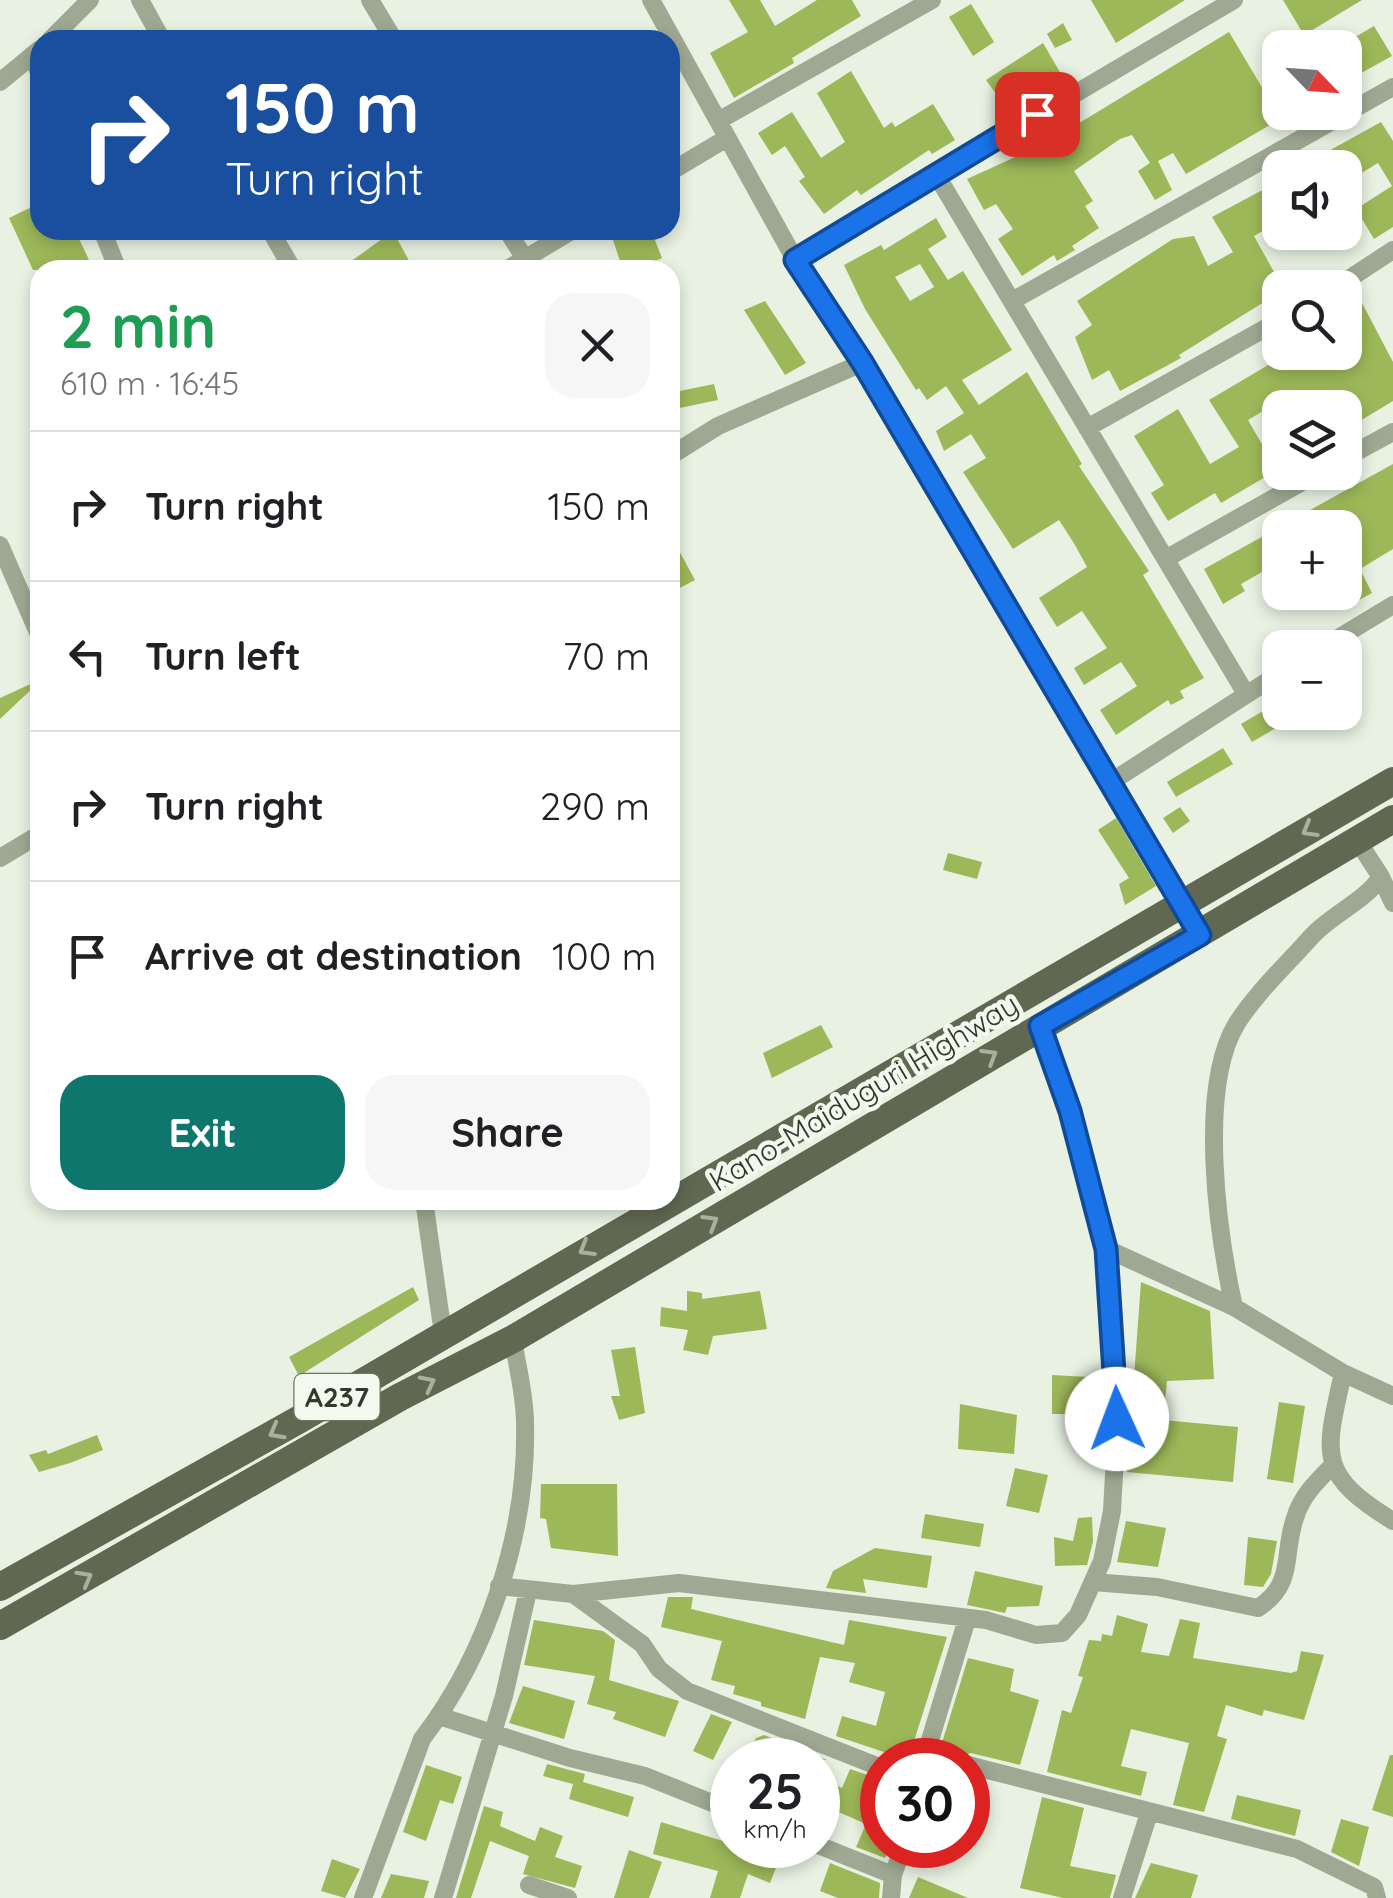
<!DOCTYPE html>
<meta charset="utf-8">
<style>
body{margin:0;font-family:Quicksand,sans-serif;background:#f6f6f6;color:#202124;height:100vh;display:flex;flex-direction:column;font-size:38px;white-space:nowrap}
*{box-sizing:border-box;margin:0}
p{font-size:32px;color:#757577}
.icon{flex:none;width:55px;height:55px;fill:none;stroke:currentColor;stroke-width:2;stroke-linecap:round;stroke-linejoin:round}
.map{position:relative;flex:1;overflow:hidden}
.panel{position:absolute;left:30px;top:260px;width:650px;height:950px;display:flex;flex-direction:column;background:#fff;border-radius:30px;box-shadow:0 5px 15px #0003}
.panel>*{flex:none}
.guide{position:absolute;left:30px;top:30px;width:650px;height:210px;border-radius:30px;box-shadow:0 5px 15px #0003;background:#1a4fa0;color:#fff;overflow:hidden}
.needle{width:65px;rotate:115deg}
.tools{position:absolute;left:1262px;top:30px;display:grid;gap:20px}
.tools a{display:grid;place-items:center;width:100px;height:100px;border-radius:20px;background:#fff;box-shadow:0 5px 15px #0003;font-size:50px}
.speed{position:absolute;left:710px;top:1738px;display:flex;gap:20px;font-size:50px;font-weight:700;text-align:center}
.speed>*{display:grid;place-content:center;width:130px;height:130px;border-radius:50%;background:#fff;box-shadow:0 5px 15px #0003;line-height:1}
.speed small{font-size:25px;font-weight:400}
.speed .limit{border:15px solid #d22;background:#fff;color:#111}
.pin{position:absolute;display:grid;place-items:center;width:85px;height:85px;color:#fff;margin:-42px;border-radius:20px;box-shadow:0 5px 15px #0006}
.me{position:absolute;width:110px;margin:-55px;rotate:358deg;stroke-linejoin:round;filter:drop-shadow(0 0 8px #0008)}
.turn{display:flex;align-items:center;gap:35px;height:210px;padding:0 30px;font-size:45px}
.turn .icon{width:130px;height:130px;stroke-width:2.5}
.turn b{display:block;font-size:70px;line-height:85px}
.round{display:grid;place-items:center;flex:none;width:105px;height:105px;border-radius:30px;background:#f6f6f6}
.headline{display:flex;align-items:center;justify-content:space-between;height:170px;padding:0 30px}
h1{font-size:60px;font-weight:700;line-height:75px;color:#1e9e55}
.primary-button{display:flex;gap:20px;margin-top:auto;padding:20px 30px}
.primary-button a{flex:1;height:115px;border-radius:30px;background:#0f766e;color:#fff;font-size:40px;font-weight:700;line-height:115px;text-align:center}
.primary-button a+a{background:#f6f6f6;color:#202124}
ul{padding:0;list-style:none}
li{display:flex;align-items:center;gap:30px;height:150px;padding:0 30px;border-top:2px solid #e0e0e0}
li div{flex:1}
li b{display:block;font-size:38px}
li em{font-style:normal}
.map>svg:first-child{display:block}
.building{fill:#9db859;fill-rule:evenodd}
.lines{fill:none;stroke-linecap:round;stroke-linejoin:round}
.minor{stroke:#9ea892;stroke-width:18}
.trunk{stroke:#606852;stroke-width:28}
.oneway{stroke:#aab0a0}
.route-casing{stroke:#114b97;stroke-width:25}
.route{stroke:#1a73e8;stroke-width:18}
.labels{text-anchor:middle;stroke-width:9;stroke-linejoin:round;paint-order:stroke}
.shield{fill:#f3f9ee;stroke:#6d7266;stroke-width:2.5}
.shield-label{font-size:28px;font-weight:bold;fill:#34382c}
.street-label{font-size:30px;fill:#34382c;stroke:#f3f9ee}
</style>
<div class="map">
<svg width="1393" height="1898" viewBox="0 0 1393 1898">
<rect width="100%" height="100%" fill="#e8f1e2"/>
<path class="building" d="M729 0H760L775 26 817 0H852L861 16 792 58 794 63 734 98 710 53 748 32Z
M1091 0H1185L1116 43Z
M1283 0H1362L1304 35Z
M971 4 994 42 973 56 949 17Z
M1063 23 1072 40 1055 48 1047 34Z
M1374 26 1392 56 1345 82V43Z
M1229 32 1263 89 1280 79V119L1186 174 1173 153 1158 161 1172 190 1155 200 1138 171 1150 163 1132 135 1120 139 1074 171 1093 201 1085 206 1099 228 1072 246 1075 250 1057 261 1054 255 1022 276 998 239 1013 229 996 204 984 210 967 179 1048 142Z
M1043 43 1061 74 1006 108 986 80Z
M851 71 884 128 892 122 895 127 933 104 955 140 932 154 929 150 861 195 857 190 824 214 799 181 805 177 785 146 772 155 758 133 792 112 821 158 845 142 817 93Z
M1381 122 1393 141V227L1374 239 1356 209 1392 186 1378 163 1345 183V168H1334L1325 153Z
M1270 186 1280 201V221L1254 236 1283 288 1280 292 1179 355 1181 358 1120 391 1109 370 1092 380 1075 337 1092 325 1077 301 1173 239 1194 236 1208 266 1233 252 1212 217Z
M40 203V230H75L89 260 69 270H33L9 218Z
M936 218 947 237 928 249 948 280 963 271 1012 350 962 380 979 405 1027 372 1082 464 1079 466 1149 571 1143 575 1204 678 1180 691 1184 698 1171 705 1168 700 1116 735 1100 710 1137 686 1121 662 1084 685 1074 668 1107 648 1082 611 1057 627 1039 598 1087 567 1075 545 1059 520 1013 549 963 472 986 458 971 434 944 451 936 431 964 413 946 386 927 400 919 388 916 390 865 309 844 265 881 245 884 250ZM920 264 934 287 910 301 895 277Z
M629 230H651L662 258 635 270H623L613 240Z
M393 231 414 270H339Z
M765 301 806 363 785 375 744 310Z
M1362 303 1393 362V401L1345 430V408H1268L1248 420 1277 470 1221 503 1215 493 1168 521 1151 493 1164 485 1134 436 1178 409 1210 464 1239 447 1209 400 1280 358 1277 352H1345V313Z
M714 384 718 400 670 410V393Z
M1393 464V549L1360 569 1372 593 1359 600 1345 578V528H1280V592L1269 568 1241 584 1245 591 1223 604 1204 569Z
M670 534 695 580 670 593Z
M35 682 37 684 0 719V698Z
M1268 708 1279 726 1252 742 1241 724Z
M1223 748 1233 764 1176 797 1167 782Z
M1180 807 1190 821 1173 833 1163 818Z
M1116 818 1156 886 1125 905 1119 884 1129 878 1098 830Z
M948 853 982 862 977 879 943 870Z
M821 1025 833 1047 772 1078 763 1053Z
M1141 1282 1210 1311 1214 1379 1167 1381 1163 1420 1238 1427 1233 1482 1127 1472Z
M413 1287 419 1300 299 1376 289 1357Z
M687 1291 702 1293V1299L760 1291 767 1329 713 1336 708 1355 683 1350 688 1330 660 1326 661 1307 687 1311Z
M635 1347 645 1413 619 1420 611 1396H620L611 1350Z
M1052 1375 1088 1377V1414H1052Z
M1279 1402 1305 1406 1293 1483 1267 1479Z
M960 1404 1017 1415 1014 1454 958 1449Z
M97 1435 103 1450 70 1463 39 1472 29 1455 46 1450 48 1454Z
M1015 1468 1048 1475 1039 1513 1006 1506Z
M541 1484H617L618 1556 551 1548 546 1519 540 1518Z
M925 1514 984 1524 980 1547 921 1538Z
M1092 1517 1093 1542 1087 1565 1055 1566 1054 1537 1073 1541 1078 1518Z
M1126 1521 1166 1528 1158 1567 1117 1562Z
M1248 1537 1277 1541 1271 1574 1263 1587 1244 1585Z
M875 1548 932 1556 927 1588 863 1579 866 1593 826 1588 833 1571Z
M975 1571 1043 1586 1039 1606 1007 1607 1005 1613 967 1605Z
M668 1597H693L691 1609 844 1645 849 1620 947 1637 908 1760 836 1736 842 1716 876 1726 885 1692 849 1682 855 1663 820 1657 805 1719 761 1706V1702L733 1694 735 1686 711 1680 722 1641 661 1627Z
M1117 1615 1148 1624 1141 1652 1169 1656 1180 1619 1200 1623 1193 1658 1291 1673 1297 1671 1301 1651 1324 1655 1304 1720 1264 1710 1262 1716 1226 1705 1217 1736 1227 1739 1204 1812 1173 1805 1189 1743 1131 1729 1121 1766 1147 1772 1141 1796 1047 1772 1062 1710 1071 1713 1083 1677 1078 1676 1089 1640 1101 1641 1102 1634 1112 1636Z
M534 1620 603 1631 615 1640 609 1680 679 1701 665 1737 613 1719 616 1712 587 1704 595 1676 524 1665Z
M968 1658 1014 1669 1010 1691 1039 1700 1020 1765 971 1753 960 1756 941 1746Z
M523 1686 575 1701 564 1739 509 1723Z
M711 1714 732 1722 713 1760 693 1751Z
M764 1735 819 1757 827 1760H746L756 1738Z
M1390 1755H1393V1817L1372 1810Z
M547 1764 585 1774 583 1782 634 1797 628 1817 569 1799 573 1784 543 1776Z
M426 1765 462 1777 453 1804 440 1800 426 1841 403 1832Z
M850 1769 882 1780V1845H891L885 1858 856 1847 866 1824 818 1803V1777L842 1788Z
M1237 1795 1301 1810 1295 1836 1231 1819Z
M1042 1797 1084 1808 1070 1866 1116 1875 1110 1898H1063L1020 1888Z
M484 1806 503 1812 500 1826 535 1841 540 1827 563 1836 555 1857 582 1866 575 1888 523 1874 529 1856 490 1841 471 1898H456Z
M1341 1819 1369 1827 1359 1866 1331 1852Z
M661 1822 749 1849 751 1845H785L770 1883 748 1874 740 1898H710L718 1871 653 1854Z
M629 1850 662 1862 649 1898H614Z
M332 1859 360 1869 345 1898 321 1891Z
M830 1863 880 1883 879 1898H838L820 1891Z
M1151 1863 1198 1875 1191 1898H1135Z
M391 1874 429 1881 424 1898H381Z
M918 1877 968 1898H909Z"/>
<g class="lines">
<path class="minor" d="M140 0 162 40
M370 0 394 40
M651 0 803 274 862 363 1200 935
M50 40 90 0
M32 55 40 75
M0 82 40 49
M718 121 932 0
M670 172 727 138
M937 176 1246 694
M102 230 118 270
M270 230 293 270
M507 230 525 259
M795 259 1234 0
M506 270 573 230
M1335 288 1393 250
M1012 301 1393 87
M1087 428 1280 320
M670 456 718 426 862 363
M1345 458 1393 432
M0 545 40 637
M1167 558 1320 472
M1322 648 1393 605
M1111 782 1280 673
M0 858 40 834
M1381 877 1393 903
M424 1200 443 1334
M1107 1249 1234 1307 1343 1373 1393 1396
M1234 1307C1218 1235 1197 1088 1237 1023 1257 992 1287 964 1312 936 1332 914 1364 902 1381 877L1357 840
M1343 1373C1325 1454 1316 1474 1393 1521
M1093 1582 1157 1587 1258 1608C1296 1583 1282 1555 1295 1518 1301 1497 1316 1482 1331 1467
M499 1586 573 1594 679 1583 986 1620 1036 1635 1062 1633 1078 1615 1102 1561 1112 1511 1117 1419 1107 1249 1070 1111 1041 1026
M573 1594 642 1644 659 1669 687 1691 882 1768
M439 1716 570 1758 645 1776 732 1811
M924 1755 947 1760
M924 1760 967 1619
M968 1765 1297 1849 1374 1887 1377 1898
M818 1845 893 1875
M529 1885 568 1898
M363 1898 422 1739C488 1653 528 1531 525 1423 525 1395 517 1366 513 1339
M443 1898 504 1696 528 1591
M891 1898 893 1875 904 1845
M1122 1898 1149 1813"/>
<path class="trunk" d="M0 1587 300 1419 1393 781
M0 1626 400 1397 513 1339 1393 819"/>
</g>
<defs><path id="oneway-chevron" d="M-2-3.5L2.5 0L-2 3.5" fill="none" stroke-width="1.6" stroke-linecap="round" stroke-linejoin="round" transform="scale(2.5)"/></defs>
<g class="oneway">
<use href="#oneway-chevron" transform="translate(1309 830) rotate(150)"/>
<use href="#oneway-chevron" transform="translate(990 1056) rotate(-31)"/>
<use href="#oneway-chevron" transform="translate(711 1222) rotate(-31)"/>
<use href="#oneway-chevron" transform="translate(586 1249) rotate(149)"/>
<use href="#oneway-chevron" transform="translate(428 1383) rotate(-27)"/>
<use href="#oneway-chevron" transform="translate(276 1432) rotate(151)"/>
<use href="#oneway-chevron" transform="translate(85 1578) rotate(-29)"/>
</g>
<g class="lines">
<g class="route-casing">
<path id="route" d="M1037 114 795 260 862 362 1200 935 1040 1026 1070 1111 1106 1249 1117 1419"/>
</g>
<use href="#route" class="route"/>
</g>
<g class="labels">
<rect class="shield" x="294.5" y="1374" width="85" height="46" rx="8"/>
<g class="shield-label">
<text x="337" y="1407">A237</text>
</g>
<g class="street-label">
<text transform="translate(864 1093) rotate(-31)" y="10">Kano-Maiduguri Highway</text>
</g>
</g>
</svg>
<div class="tools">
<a><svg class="needle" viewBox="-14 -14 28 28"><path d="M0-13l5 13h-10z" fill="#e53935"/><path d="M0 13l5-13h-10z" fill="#757577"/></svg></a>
<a><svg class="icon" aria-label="sound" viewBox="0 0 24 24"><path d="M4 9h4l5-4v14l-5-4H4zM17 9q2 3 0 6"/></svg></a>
<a><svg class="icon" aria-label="search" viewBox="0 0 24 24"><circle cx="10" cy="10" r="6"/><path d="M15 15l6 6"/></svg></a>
<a><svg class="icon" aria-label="layers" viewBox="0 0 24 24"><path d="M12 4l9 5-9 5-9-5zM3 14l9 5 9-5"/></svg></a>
<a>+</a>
<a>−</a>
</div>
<div class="speed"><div>25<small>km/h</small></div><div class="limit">30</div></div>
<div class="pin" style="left:1037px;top:114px;background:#d93025"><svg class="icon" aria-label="arrive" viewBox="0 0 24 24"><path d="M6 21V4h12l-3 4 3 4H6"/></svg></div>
<svg class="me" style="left:1117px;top:1419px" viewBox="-20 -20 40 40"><circle r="19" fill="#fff"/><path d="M0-13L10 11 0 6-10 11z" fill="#1a73e8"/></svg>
<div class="guide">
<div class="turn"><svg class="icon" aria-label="right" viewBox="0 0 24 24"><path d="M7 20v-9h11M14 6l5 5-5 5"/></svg><div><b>150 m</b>Turn right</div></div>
</div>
<section class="panel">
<div class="headline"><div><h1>2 min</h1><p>610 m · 16:45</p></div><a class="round"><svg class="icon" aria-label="close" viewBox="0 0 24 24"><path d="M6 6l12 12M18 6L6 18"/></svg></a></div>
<ul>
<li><svg class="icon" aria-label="right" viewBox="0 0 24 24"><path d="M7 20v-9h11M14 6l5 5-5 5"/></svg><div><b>Turn right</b></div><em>150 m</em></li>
<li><svg class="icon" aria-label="left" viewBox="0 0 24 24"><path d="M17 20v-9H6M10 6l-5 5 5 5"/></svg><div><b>Turn left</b></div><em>70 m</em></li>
<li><svg class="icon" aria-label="right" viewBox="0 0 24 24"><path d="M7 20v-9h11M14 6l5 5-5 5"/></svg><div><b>Turn right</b></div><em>290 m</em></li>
<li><svg class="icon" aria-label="arrive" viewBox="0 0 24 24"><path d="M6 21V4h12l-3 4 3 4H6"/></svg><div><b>Arrive at destination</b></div><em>100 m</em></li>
</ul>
<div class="primary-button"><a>Exit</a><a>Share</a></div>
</section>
</div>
